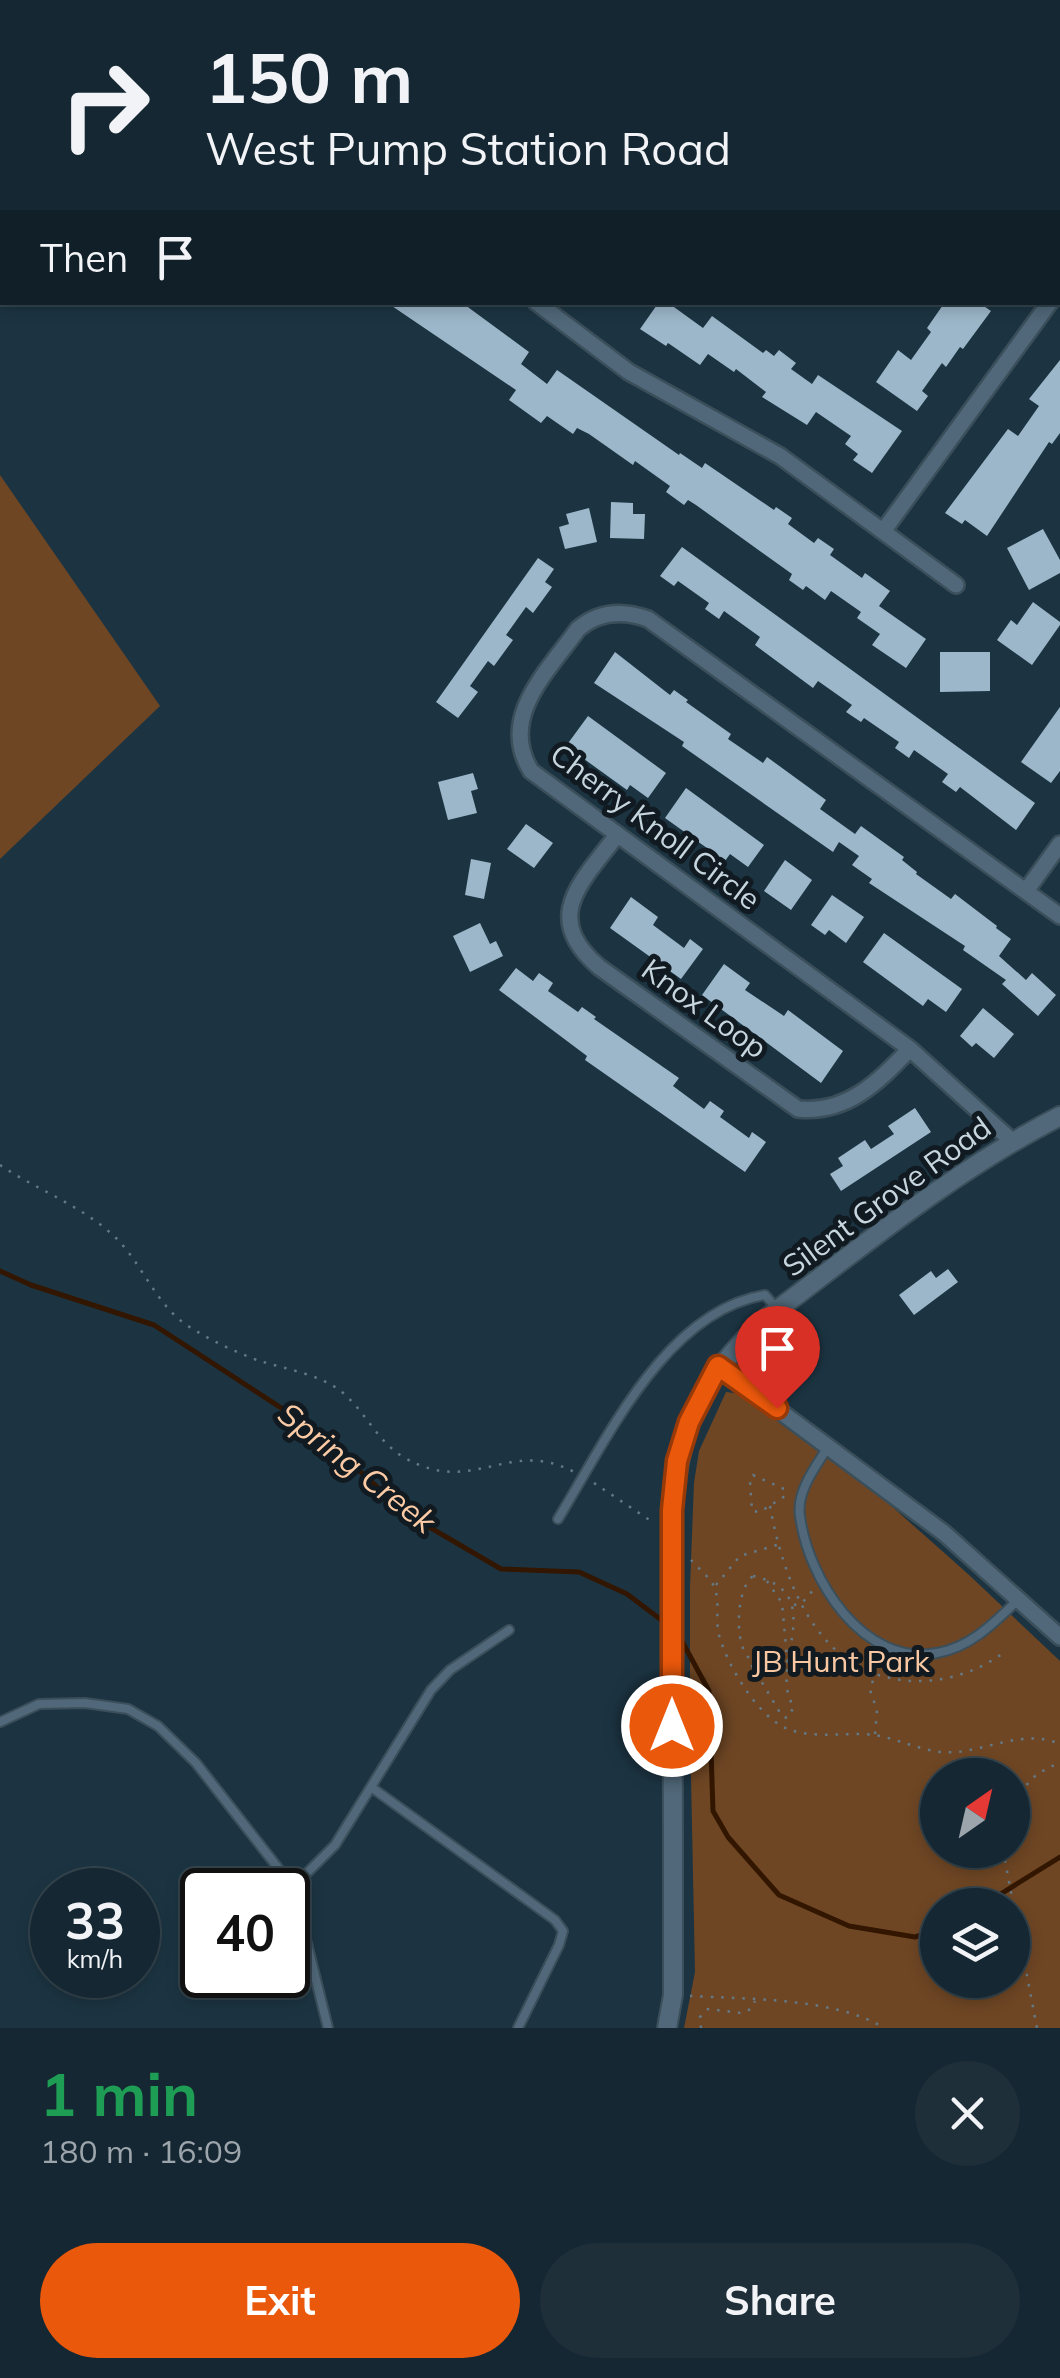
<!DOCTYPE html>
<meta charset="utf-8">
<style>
body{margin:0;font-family:Mulish,sans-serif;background:#1e2f3a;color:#f1f3f6;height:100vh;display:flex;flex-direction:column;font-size:38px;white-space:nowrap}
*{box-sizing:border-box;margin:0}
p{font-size:32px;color:#9da5ac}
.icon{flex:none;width:55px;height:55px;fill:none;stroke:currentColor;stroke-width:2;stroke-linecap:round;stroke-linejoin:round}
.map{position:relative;height:2028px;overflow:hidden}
.drawer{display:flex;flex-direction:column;background:#152732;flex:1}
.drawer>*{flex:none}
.hud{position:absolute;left:0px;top:0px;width:1060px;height:305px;box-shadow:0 5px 15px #0003,0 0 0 2px #34444d;background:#152732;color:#f1f3f6;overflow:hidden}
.needle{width:65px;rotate:34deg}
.fabs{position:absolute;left:920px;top:1758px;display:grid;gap:20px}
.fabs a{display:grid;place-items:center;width:110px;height:110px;border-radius:50%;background:#152732;box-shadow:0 5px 15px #0003,0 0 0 2px #34444d;font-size:50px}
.speed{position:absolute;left:30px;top:1868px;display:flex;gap:20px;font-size:50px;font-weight:700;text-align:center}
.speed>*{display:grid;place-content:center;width:130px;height:130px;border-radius:50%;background:#152732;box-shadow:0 5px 15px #0003,0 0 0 2px #34444d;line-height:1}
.speed small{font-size:25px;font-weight:400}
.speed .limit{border:5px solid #111;border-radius:15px;background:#fff;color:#111}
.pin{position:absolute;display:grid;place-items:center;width:85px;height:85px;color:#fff;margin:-102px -42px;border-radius:50% 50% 50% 0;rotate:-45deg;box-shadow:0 0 10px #0007}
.pin .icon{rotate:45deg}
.me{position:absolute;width:110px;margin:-55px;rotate:0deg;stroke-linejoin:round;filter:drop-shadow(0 0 8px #0008)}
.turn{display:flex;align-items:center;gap:35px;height:210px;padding:0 40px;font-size:45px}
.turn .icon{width:130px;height:130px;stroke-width:2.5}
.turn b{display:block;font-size:70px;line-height:85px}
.then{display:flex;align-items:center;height:95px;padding:0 40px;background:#0003;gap:20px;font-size:38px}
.round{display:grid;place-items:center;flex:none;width:105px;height:105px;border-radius:52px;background:#1e2f3a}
.summary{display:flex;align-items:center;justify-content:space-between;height:170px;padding:0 40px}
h1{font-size:60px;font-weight:700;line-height:75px;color:#1e9e55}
.action{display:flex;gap:20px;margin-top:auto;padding:20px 40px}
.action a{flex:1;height:115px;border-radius:60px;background:#ea580c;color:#fff;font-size:40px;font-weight:700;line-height:115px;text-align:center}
.action a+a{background:#1e2f3a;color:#f1f3f6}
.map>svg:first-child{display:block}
.green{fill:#6e4624;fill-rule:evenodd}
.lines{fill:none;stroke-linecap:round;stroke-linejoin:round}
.stream{stroke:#321600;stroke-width:5}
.building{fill:#9cb7c9}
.service-casing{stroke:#3b4f5b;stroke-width:12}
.minor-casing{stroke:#3b4f5b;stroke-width:20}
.tertiary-casing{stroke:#3b4f5b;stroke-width:22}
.path{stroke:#657985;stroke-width:2.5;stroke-dasharray:2.5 8;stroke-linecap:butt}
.service{stroke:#506879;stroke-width:8}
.minor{stroke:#506879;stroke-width:15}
.tertiary{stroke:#506879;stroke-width:18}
.tertiary-bridge-casing{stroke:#3b4f5b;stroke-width:22;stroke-linecap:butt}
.tertiary-bridge{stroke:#506879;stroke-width:18}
.route-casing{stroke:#983908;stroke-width:25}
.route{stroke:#ea580c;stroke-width:18}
.labels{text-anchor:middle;stroke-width:10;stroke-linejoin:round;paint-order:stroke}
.street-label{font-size:30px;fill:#c7d5de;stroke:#101a20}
.park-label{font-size:30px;fill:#f9c8a2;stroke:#101a20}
.water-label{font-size:32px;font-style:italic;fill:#fccba6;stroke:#101a20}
</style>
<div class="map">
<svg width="1060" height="2028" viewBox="0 0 1060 2028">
<rect width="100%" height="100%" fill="#1c3442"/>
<path class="green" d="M0 475 160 706 0 859Z
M726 1392 750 1395 825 1447 968 1574 1060 1661V2028H684L695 1972 690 1728V1587L694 1483 699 1451ZM938 1775H1012V1850H938ZM938 1905H1012V1980H938Z"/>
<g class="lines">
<path class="stream" d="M0 1271 31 1285 154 1325 312 1428 407 1514 501 1569 579 1572 627 1594 668 1625
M677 1632 709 1691 713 1811 728 1837 779 1895 849 1926 915 1937 938 1930
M983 1905 1060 1857"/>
</g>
<path class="building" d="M386 302H461L529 352 521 364 547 384 557 370 679 455 680 453 702 468 705 463 774 510 776 507 792 518 788 524 814 543 818 538 834 549 830 555 862 578 865 573 890 591 879 606 926 639 906 668 872 645 880 634 857 618 861 612 831 591 825 600 806 586 803 590 789 580 792 574 696 505 688 500 684 505 666 492 670 486 635 461 633 465 589 434 577 428 573 434 547 416 541 423 509 400 516 390Z
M659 302H667L703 328 712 316 763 353 766 350 774 356 779 350 796 363 791 369 812 384 818 375 902 431 872 473 853 460 858 454 845 444 851 436 816 412 807 425 762 397 766 392 736 369 734 372 708 354 700 365 668 343 666 346 640 329Z
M945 302H978L991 311 963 349 960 347 946 367 942 363 922 391 928 396 917 411 876 382 898 350 911 360 931 332 927 328Z
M1060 360V433L1052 444 1049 442 987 536 965 520 962 524 945 513 1008 429 1018 436 1039 406 1029 399Z
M611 502 633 503V514H645L644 539 610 538Z
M589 508 597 542 565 549 559 527 569 524 566 514Z
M1043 529 1060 560V573L1029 590 1007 548Z
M682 547 1035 803 1016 830 960 787 956 792 942 782 948 774 914 750 909 758 895 748 899 742 864 718 861 722 846 712 852 705 818 681 813 688 755 645 760 637 724 611 719 619 705 609 709 603 678 581 674 586 660 576Z
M538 558 554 569 545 582 552 587 533 613 526 607 506 635 513 640 494 666 488 661 470 686 478 692 458 718 436 702Z
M1033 602 1060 622V625L1032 665 997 640 1011 620 1017 625Z
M615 652 670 695 674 690 688 700 686 702 731 734 728 739 763 763 767 757 826 800 820 809 855 834 861 826 904 857 902 860 917 872 916 874 951 899 955 894 997 926 996 928 1011 939 999 956 1026 980 1032 973 1056 995 1038 1016 1002 984 1006 980 963 950 965 946 869 883 872 879 852 865 859 856 839 842 833 852 682 746 684 742 594 683Z
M940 652H990V691L940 692Z
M1060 707V771L1051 783 1021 762Z
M588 716 666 773 648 798 630 785 627 790 566 746Z
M473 773 478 789 471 791 477 813 448 820 438 782Z
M686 788 764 845 748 867 730 854 725 861 665 818Z
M526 824 553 843 534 868 507 849Z
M471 859 491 863 484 899 465 895Z
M785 860 812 880 791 910 764 891Z
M832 895 864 917 846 943 829 930 825 935 811 925Z
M631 897 658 917 653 925 684 948 690 939 703 949 681 979 610 928Z
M480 923 490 944 496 941 503 956 470 972 453 936Z
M884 933 962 989 946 1012 928 999 923 1006 863 962Z
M724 964 750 983 745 990 784 1016 788 1010 843 1051 821 1083 702 995Z
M516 968 533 981 539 973 553 983 548 991 578 1012 582 1007 596 1017 594 1019 679 1078 673 1086 704 1109 710 1101 724 1111 720 1117 749 1138 752 1132 766 1142 745 1172 585 1060 587 1056 499 990Z
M983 1008 1014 1034 994 1058 976 1043 972 1047 960 1036Z
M915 1108 931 1132 841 1191 830 1174 843 1166 838 1158 865 1140 871 1149 894 1134 888 1126Z
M948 1269 958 1282 914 1315 899 1295 931 1271 936 1278Z"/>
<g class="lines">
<g class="service-casing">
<path id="service" d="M828 1447C816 1466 796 1492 800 1516 808 1579 863 1667 937 1653 971 1647 994 1623 1018 1600
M558 1519C606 1441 665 1311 765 1295L778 1310
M0 1722 39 1704 85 1703 128 1709 158 1726 196 1763 293 1887 328 2028
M371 1787 555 1920 563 1931 559 1945 518 2028
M293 1887 335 1845 431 1690 450 1670 509 1630"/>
</g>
<g class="minor-casing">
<path id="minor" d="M841 0 845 2
M442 2 444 0
M726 2 727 0
M1058 158 1060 159
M1058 293 1060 289
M536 302 629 372 780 456 956 585
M884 530 1050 302
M617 835C581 883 541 917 599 967L798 1109C847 1114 878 1082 910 1049
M1026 891 1060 844
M1012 1141 910 1049 531 771C498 718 547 672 578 629 599 611 623 610 648 619L1060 916
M719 1366 944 1533 1060 1637"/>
</g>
<g class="tertiary-casing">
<path id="tertiary" d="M672 1510C682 1420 699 1383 764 1320 860 1248 953 1171 1060 1116
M667 2028 673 1995V1835"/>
</g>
<path class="path" d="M0 1165C37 1190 83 1206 116 1238 143 1265 156 1305 188 1326 210 1340 233 1351 257 1360 284 1369 320 1374 342 1392 366 1412 377 1442 405 1458 473 1497 509 1437 574 1472
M753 1475 784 1489 785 1496 760 1512 752 1511 750 1481Z
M594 1483 654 1523
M770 1506C778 1551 794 1604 825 1639 872 1694 952 1692 1006 1651
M691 1560C698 1568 712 1579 715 1589 720 1603 715 1620 719 1635 727 1664 752 1706 777 1723 803 1742 844 1731 874 1735 901 1739 928 1755 956 1752 991 1749 1025 1729 1060 1744
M753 1576C832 1593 766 1667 794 1707L787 1718 782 1716 760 1679 753 1673C752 1656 746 1659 742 1645 736 1627 738 1588 753 1576Z
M767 1581 782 1603 788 1668
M716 1585 740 1556 777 1545
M794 1605 802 1603 814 1589
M893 1661 894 1678
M875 1734 877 1710 870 1690 875 1674
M1012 1800 1037 1774 1060 1762
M1003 1850 1037 2028
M690 1996C746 1999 837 1998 884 2028
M701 2028 700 2017 708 2009 741 2013 751 2009 755 2001"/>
<use href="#service" class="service"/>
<use href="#minor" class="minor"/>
<use href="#tertiary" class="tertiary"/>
<g class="tertiary-bridge-casing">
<path id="tertiary-bridge" d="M672 1510 673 1835"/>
</g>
<use href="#tertiary-bridge" class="tertiary-bridge"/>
</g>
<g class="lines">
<g class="route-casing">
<path id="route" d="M672 1726V1510L677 1461 689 1422 718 1366 777 1408"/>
</g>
<use href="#route" class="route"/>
</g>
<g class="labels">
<g class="street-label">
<text transform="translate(655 827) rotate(37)" y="10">Cherry Knoll Circle</text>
<text transform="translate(704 1009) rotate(36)" y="10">Knox Loop</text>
<text transform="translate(887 1197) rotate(-36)" y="10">Silent Grove Road</text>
</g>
<g class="park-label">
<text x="841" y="1672">JB Hunt Park</text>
</g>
<g class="water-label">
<text transform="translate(357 1468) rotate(38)" y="11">Spring Creek</text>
</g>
</g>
</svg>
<div class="fabs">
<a><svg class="needle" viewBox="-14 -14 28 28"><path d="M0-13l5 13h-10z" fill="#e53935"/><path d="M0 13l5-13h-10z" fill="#9da5ac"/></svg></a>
<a><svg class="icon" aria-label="layers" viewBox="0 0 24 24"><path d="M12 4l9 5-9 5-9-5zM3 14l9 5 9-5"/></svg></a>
</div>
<div class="speed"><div>33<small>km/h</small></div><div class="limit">40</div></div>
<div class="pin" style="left:777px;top:1408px;background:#d93025"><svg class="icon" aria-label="arrive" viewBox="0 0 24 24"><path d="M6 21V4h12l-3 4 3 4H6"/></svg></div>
<svg class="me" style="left:672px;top:1726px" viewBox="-20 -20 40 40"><circle r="17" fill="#ea580c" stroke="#fff" stroke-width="3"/><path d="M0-11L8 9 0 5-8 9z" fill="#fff"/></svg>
<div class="hud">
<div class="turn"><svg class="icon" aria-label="right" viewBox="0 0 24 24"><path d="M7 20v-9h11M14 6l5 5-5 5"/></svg><div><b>150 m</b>West Pump Station Road</div></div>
<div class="then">Then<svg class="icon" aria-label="arrive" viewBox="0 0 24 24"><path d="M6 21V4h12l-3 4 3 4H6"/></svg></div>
</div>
</div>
<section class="drawer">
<div class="summary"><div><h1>1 min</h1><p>180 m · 16:09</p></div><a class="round"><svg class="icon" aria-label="close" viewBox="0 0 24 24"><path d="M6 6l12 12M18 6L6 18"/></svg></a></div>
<div class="action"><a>Exit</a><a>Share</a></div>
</section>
